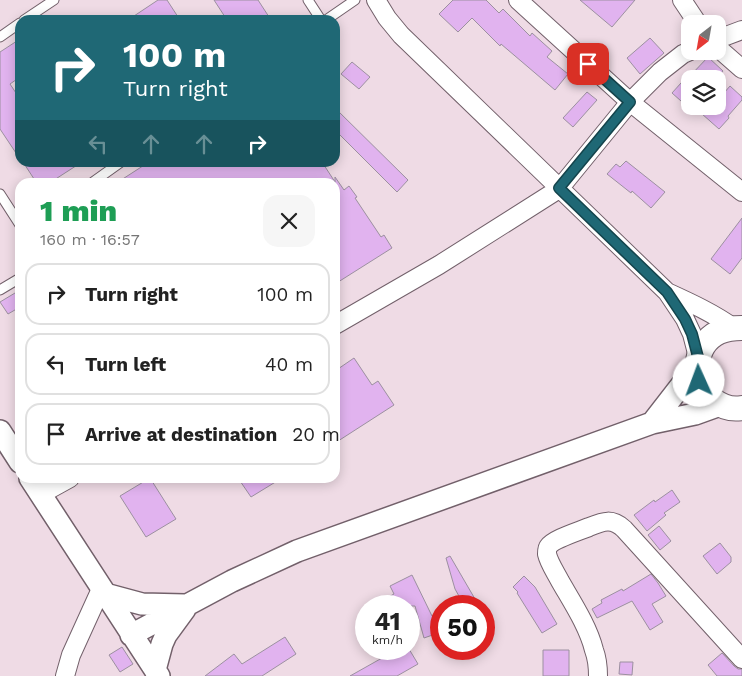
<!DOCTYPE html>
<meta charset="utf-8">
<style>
body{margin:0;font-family:"Work Sans",sans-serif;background:#f6f6f6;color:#222;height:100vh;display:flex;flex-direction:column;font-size:19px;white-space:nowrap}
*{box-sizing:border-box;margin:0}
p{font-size:16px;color:#767676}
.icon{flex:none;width:28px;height:28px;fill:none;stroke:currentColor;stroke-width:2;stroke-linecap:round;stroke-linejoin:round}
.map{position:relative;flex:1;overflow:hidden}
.details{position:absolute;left:15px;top:178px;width:325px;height:305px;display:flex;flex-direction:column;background:#fff;border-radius:15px;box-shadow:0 2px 12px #0003}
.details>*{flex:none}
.hud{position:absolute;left:15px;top:15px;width:325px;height:152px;border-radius:15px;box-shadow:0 2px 12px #0003;background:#1f6875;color:#fff;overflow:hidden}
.needle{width:32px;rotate:211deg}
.fabs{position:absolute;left:681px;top:15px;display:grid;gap:10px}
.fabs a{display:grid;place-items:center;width:45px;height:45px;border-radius:10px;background:#fff;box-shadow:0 2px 12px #0003;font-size:25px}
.speed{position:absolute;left:355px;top:595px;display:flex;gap:10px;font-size:25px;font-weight:700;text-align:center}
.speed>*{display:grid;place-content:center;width:65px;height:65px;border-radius:50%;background:#fff;box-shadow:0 2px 12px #0003;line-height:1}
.speed small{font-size:12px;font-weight:400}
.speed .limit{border:8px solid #d22;background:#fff;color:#111}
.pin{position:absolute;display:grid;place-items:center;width:42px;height:42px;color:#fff;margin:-21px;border-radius:10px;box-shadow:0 2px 8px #0006}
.me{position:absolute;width:55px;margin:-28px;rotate:358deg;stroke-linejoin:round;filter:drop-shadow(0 0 4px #0008)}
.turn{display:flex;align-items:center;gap:18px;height:105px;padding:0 25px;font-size:22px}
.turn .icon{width:65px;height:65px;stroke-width:2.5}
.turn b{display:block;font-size:35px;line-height:42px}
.lanes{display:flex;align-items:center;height:48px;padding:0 25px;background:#0003;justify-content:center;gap:25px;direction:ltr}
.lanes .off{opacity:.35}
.round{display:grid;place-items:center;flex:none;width:52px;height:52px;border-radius:15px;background:#f6f6f6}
.headline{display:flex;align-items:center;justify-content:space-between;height:85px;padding:0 25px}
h1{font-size:30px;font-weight:800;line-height:38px;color:#1e9e55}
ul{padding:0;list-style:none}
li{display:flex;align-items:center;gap:15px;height:62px;margin:0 10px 8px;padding:0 15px;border:2px solid #e0e0e0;border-radius:15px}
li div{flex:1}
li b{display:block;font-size:19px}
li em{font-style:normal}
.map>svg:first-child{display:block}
.building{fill:#e1b3ef;stroke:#9c90a0}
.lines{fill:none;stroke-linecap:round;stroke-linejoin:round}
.service-casing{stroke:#72606a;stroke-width:11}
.minor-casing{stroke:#72606a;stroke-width:20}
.tertiary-casing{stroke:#72606a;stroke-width:24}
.secondary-casing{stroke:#72606a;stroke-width:26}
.service{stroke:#fff;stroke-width:9}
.minor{stroke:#fff;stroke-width:18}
.tertiary{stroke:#fff;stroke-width:21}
.secondary{stroke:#fff;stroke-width:24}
.route-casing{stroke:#14444c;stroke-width:12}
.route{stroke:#1f6875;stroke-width:9}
</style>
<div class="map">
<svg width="742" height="676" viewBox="0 0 742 676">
<rect width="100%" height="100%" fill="#efdbe5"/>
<path class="building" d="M158 0H167L180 20H128Z
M214 0H258L271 20H227Z
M453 0H486L499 13 503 9 530 36 532 33 552 51 547 57 568 74 555 90 501 44 500 46 472 18 458 32 439 14Z
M580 0H635L612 27Z
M650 38 664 53 640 74 627 58Z
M20 39V77L10 84 20 99V159L0 129V52Z
M708 57 723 71 716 79H690V109L672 93 690 73V76Z
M352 62 370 77 359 89 341 74Z
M730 86 742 97V100L728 116 729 118 719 129 693 106H718V100Z
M587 92 597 100 573 127 563 118Z
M335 108 408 180 397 192 335 130Z
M626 161 665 192 651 208 632 191 631 193 607 174 616 164 620 167Z
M23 162H82L51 182H36Z
M149 162H322L335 182V177L344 190 349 186 357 197 355 198 381 237 384 235 392 248 335 284V182H118Z
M742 218V258L730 274 711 259Z
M20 290V307L8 314 0 302Z
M354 358 372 385 378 381 394 405 335 443V371Z
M150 478 176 519 146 537 120 496Z
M238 478H282L251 497Z
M672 490 680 502 664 513 666 515 647 531 634 515 654 500 655 502Z
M659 526 671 541 660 550 648 535Z
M720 543 731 557V562L717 574 703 556Z
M450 556 475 599 464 605 455 589 446 558Z
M651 574 658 583 666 596 652 604 663 622 650 630 632 601 597 618 592 609 602 603 601 600 622 589 623 591Z
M412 575 432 616 434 615 441 632 424 638 415 606H372L394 594 390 586Z
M524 576 535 587 557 624 542 633 517 593 518 592 513 587Z
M285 637 296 654 262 676H205L234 654 242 664Z
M122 647 133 664 120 672 109 655Z
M398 649H409L418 664 397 676H350Z
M543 650H569V676H543Z
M722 653 734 666 738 669H742V676H717L708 665Z
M620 662H633L632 675 619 674Z"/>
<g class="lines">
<g class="service-casing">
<path id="service" d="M308 0 321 20
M24 20 54 0
M326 20 355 0
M0 37 20 23
M93 182 121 162
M0 194 20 225
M0 290 20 278"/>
</g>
<g class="minor-casing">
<path id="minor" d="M376 0 387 18 401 35 667 292 685 319 692 334 698 357
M518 0 630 102 742 192
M682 0 698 24
M718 39 742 30
M718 48 742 69
M667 292C691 303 713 313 734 328
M335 325 439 265 559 189 630 102 660 72 683 54 690 51
M41 494 70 478
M65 676 71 655 101 589
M598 676C598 668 597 658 594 650 588 626 572 602 560 581 556 573 549 563 547 554 547 551 547 548 548 547 553 539 580 531 589 527 604 521 612 518 624 529L742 659"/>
</g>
<g class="tertiary-casing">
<path id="tertiary" d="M652 423 697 365
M0 431 20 462
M30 478 159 676
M105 594 142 604 185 605
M131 635 232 581 297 551 652 423 695 414 720 405
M155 670 162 644 166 635 185 609"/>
</g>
<g class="secondary-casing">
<path id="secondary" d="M742 328C734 328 726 329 719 332 692 345 691 383 713 400 722 407 731 410 742 408"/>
</g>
<use href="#service" class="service"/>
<use href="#minor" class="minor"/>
<use href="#tertiary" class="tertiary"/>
<use href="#secondary" class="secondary"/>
</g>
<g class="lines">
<g class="route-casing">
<path id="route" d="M588 64 630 102 559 188 667 292 685 319 692 334 698 357 697 365 699 381"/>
</g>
<use href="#route" class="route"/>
</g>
</svg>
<div class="fabs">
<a><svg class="needle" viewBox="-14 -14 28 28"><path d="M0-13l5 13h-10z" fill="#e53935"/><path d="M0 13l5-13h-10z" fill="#767676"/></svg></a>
<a><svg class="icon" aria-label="layers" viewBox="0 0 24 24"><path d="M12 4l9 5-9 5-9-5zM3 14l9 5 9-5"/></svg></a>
</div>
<div class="speed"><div>41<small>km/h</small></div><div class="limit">50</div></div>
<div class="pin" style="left:588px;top:64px;background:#d93025"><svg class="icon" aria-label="arrive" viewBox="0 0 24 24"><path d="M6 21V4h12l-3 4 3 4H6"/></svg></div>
<svg class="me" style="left:699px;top:381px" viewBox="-20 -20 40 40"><circle r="19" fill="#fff"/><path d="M0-13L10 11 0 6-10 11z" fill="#1f6875"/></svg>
<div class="hud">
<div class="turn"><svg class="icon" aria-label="right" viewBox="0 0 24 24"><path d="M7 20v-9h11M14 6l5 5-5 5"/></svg><div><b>100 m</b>Turn right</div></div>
<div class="lanes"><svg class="icon off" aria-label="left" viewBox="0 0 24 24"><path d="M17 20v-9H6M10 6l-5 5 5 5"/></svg><svg class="icon off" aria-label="ahead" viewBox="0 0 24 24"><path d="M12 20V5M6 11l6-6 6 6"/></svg><svg class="icon off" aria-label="ahead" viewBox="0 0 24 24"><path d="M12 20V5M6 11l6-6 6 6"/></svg><svg class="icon" aria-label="right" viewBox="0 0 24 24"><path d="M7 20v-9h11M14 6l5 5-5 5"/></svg></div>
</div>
<section class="details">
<div class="headline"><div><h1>1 min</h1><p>160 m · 16:57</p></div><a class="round"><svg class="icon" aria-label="close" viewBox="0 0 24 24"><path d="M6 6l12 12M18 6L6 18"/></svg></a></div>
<ul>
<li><svg class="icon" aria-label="right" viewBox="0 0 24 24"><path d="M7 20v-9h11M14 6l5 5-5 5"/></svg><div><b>Turn right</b></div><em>100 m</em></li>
<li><svg class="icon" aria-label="left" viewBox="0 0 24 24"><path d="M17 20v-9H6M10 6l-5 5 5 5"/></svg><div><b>Turn left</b></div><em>40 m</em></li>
<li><svg class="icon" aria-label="arrive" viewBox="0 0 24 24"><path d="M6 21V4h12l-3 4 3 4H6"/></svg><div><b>Arrive at destination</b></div><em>20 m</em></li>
</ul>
</section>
</div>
